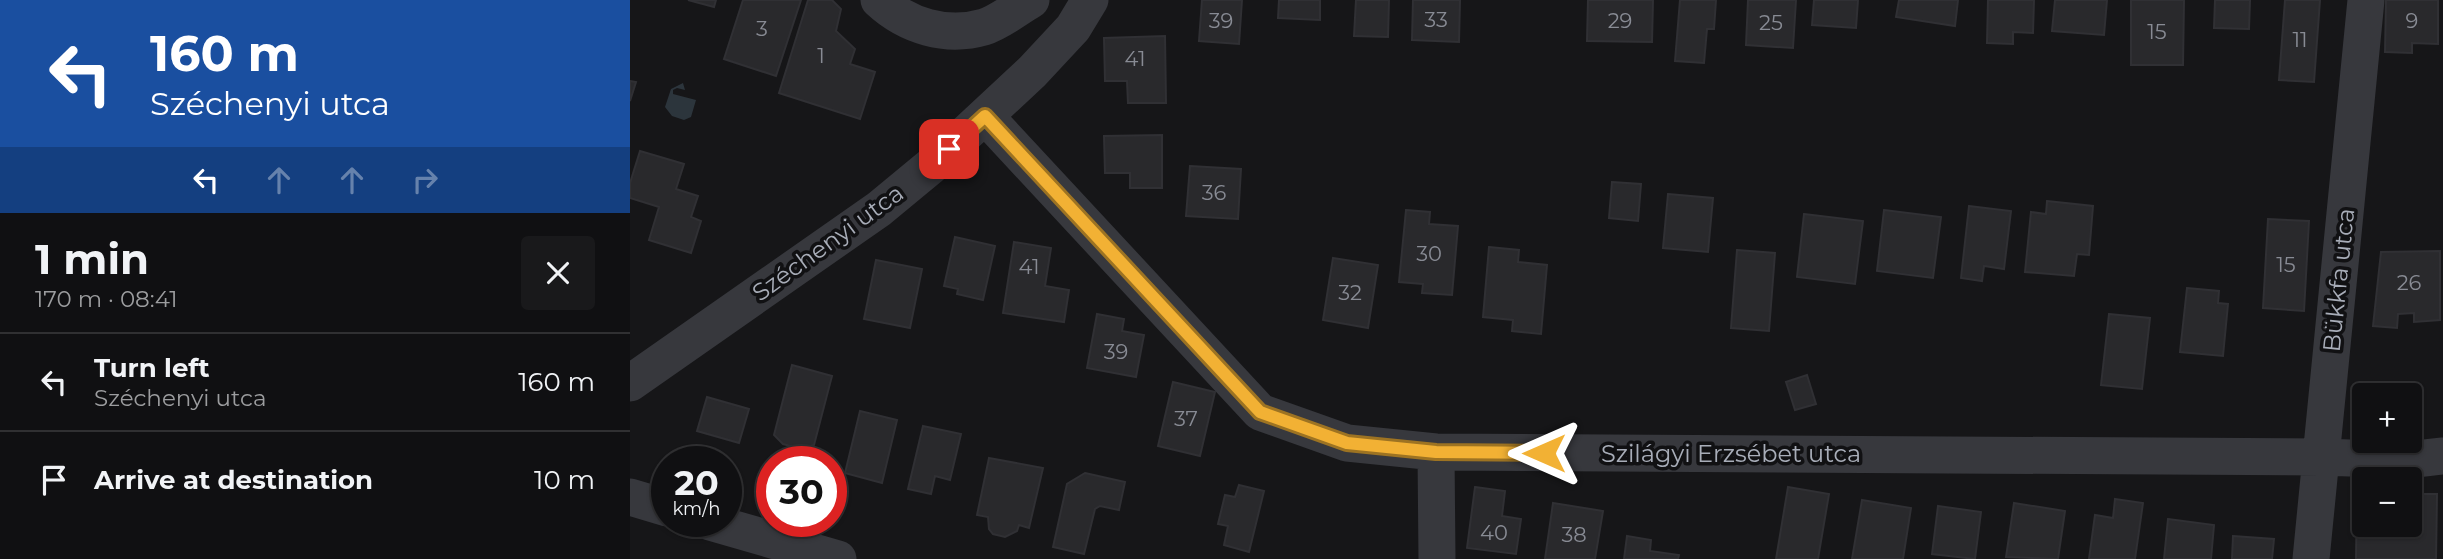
<!DOCTYPE html>
<meta charset="utf-8">
<style>
body{margin:0;font-family:Montserrat,sans-serif;background:#19191b;color:#f1f3f6;height:100vh;display:flex;flex-direction:column;font-size:26px;white-space:nowrap}
*{box-sizing:border-box;margin:0}
p{font-size:23px;color:#9c9d9f}
.icon{flex:none;width:38px;height:38px;fill:none;stroke:currentColor;stroke-width:2;stroke-linecap:round;stroke-linejoin:round}
.map{position:relative;flex:1;overflow:hidden}
.side{display:flex;flex-direction:column;background:#101012;width:630px}
.side>*{flex:none}
.banner{background:#1a4fa0;color:#fff;overflow:hidden}
.tools{position:absolute;left:1722px;top:383px;display:grid;gap:14px}
.tools a{display:grid;place-items:center;width:70px;height:70px;border-radius:7px;background:#101012;box-shadow:0 2px 5px #0004,0 0 0 2px #303032;font-size:35px}
.speed{position:absolute;left:21px;top:446px;display:flex;gap:14px;font-size:35px;font-weight:700;text-align:center}
.speed>*{display:grid;place-content:center;width:91px;height:91px;border-radius:50%;background:#101012;box-shadow:0 2px 5px #0004,0 0 0 2px #303032;line-height:1}
.speed small{font-size:18px;font-weight:400}
.speed .limit{border:10px solid #d22;background:#fff;color:#111}
.pin{position:absolute;display:grid;place-items:center;width:60px;height:60px;color:#fff;margin:-30px;border-radius:14px;box-shadow:0 4px 10px #0006}
.me{position:absolute;width:77px;margin:-38px;rotate:270deg;stroke-linejoin:round;filter:drop-shadow(0 0 5px #0008)}
.turn{display:flex;align-items:center;gap:24px;height:147px;padding:0 35px;font-size:32px}
.turn .icon{width:91px;height:91px;stroke-width:2.5}
.turn b{display:block;font-size:49px;line-height:60px}
.lanes{display:flex;align-items:center;height:66px;padding:0 35px;background:#0003;justify-content:center;gap:35px;direction:ltr}
.lanes .off{opacity:.35}
.round{display:grid;place-items:center;flex:none;width:74px;height:74px;border-radius:7px;background:#19191b}
.headline{display:flex;align-items:center;justify-content:space-between;height:119px;padding:0 35px}
h1{font-size:42px;font-weight:700;line-height:52px}
ul{padding:0;list-style:none}
li{display:flex;align-items:center;gap:21px;height:98px;padding:0 35px;border-top:2px solid #303032}
li div{flex:1}
li b{display:block;font-size:26px}
li em{font-style:normal}
main{display:flex;flex:1;min-height:0}
.map>svg:first-child{display:block}
.water{fill:#2c353c}
.building{fill:#29292c;stroke:#303034;stroke-width:2}
.lines{fill:none;stroke-linecap:round;stroke-linejoin:round}
.minor{stroke:#37383d;stroke-width:37}
.route-casing{stroke:#9d7322;stroke-width:18}
.route{stroke:#f2b134;stroke-width:12}
.labels{text-anchor:middle;stroke-width:7;stroke-linejoin:round;paint-order:stroke}
.number-label{font-size:21px;fill:#888b94}
.street-label{font-size:24px;fill:#a8adb8;stroke:#111113}
</style>
<main>
<section class="side">
<div class="banner">
<div class="turn"><svg class="icon" aria-label="left" viewBox="0 0 24 24"><path d="M17 20v-9H6M10 6l-5 5 5 5"/></svg><div><b>160 m</b>Széchenyi utca</div></div>
<div class="lanes"><svg class="icon" aria-label="left" viewBox="0 0 24 24"><path d="M17 20v-9H6M10 6l-5 5 5 5"/></svg><svg class="icon off" aria-label="ahead" viewBox="0 0 24 24"><path d="M12 20V5M6 11l6-6 6 6"/></svg><svg class="icon off" aria-label="ahead" viewBox="0 0 24 24"><path d="M12 20V5M6 11l6-6 6 6"/></svg><svg class="icon off" aria-label="right" viewBox="0 0 24 24"><path d="M7 20v-9h11M14 6l5 5-5 5"/></svg></div>
</div>
<div class="headline"><div><h1>1 min</h1><p>170 m · 08:41</p></div><a class="round"><svg class="icon" aria-label="close" viewBox="0 0 24 24"><path d="M6 6l12 12M18 6L6 18"/></svg></a></div>
<ul>
<li><svg class="icon" aria-label="left" viewBox="0 0 24 24"><path d="M17 20v-9H6M10 6l-5 5 5 5"/></svg><div><b>Turn left</b><p>Széchenyi utca</p></div><em>160 m</em></li>
<li><svg class="icon" aria-label="arrive" viewBox="0 0 24 24"><path d="M6 21V4h12l-3 4 3 4H6"/></svg><div><b>Arrive at destination</b></div><em>10 m</em></li>
</ul>
</section>
<div class="map">
<svg width="1813" height="559" viewBox="0 0 1813 559">
<rect width="100%" height="100%" fill="#161618"/>
<path class="water" d="M53 83 55 90 47 88 43 90V94L66 100 61 117 54 120 42 116 35 107 41 89Z"/>
<path class="building" d="M58 0H86L84 7Z
M113 0H171L146 76 94 59Z
M178 0H202L211 9 206 31 225 49 220 64 245 72 230 119 149 93Z
M572 0H612L609 44 569 41Z
M649 0H690V20L648 18Z
M726 0H759L758 37 724 36Z
M783 0H830L829 42 782 40Z
M958 0H1023L1022 42 957 41Z
M1050 0H1086L1084 29H1077L1074 63 1045 61Z
M1118 0H1166L1163 48 1116 45Z
M1184 0H1228L1226 28 1182 25Z
M1269 0H1328L1325 26 1266 17Z
M1358 0H1404L1403 33 1383 32V44L1357 43Z
M1425 0H1477L1474 35 1422 31Z
M1501 0H1554L1553 65H1501Z
M1585 0H1620L1619 29 1584 28Z
M1655 0H1690L1684 82 1649 80Z
M1756 0H1808V44L1782 43V53L1755 52Z
M535 36 536 103H498L497 81H475L474 38Z
M0 81 6 82 0 101Z
M532 135V188H500V173H475L474 136Z
M10 151 54 164 46 189 68 196 61 217 71 221 61 253 19 240 29 207 0 198V183Z
M560 166 611 169 608 219 556 216Z
M982 182 1011 184 1008 221 979 218Z
M1038 194 1083 198 1078 252 1033 248Z
M1417 201 1463 206 1459 255 1447 254 1444 276 1395 272 1401 212 1416 214Z
M1339 206 1381 211 1374 269 1354 266 1352 281 1331 278Z
M776 210 800 212 799 224 828 226 822 295 792 293 793 284 769 282Z
M1254 210 1311 217 1303 278 1247 271Z
M1174 214 1233 221 1225 284 1167 277Z
M1638 219 1679 221 1674 311 1633 308Z
M325 237 365 246 353 300 327 294 328 289 314 286Z
M384 242 421 248 415 286 439 290 434 322 373 313Z
M859 247 889 250 888 262 917 265 911 334 882 331 883 320 853 317Z
M1107 250 1145 253 1139 331 1101 328Z
M1810 251V320L1784 322V313L1768 314 1767 328 1743 326 1751 252Z
M703 258 748 265 738 328 693 320Z
M246 260 292 269 280 328 234 319Z
M1557 288 1589 291 1588 303 1598 304 1593 356 1550 352Z
M467 314 494 319 492 331 514 335 506 377 457 368Z
M1479 314 1520 318 1512 389 1471 385Z
M162 365 202 376 184 445 171 449 153 444 144 435Z
M1177 375 1186 404 1165 410 1156 382Z
M543 382 585 392 570 456 528 446Z
M77 397 119 409 109 443 67 431Z
M230 411 267 420 252 483 215 473Z
M293 426 331 434 320 480 305 476 301 494 278 489Z
M359 458 413 468 399 528 389 525 387 531 375 537 363 534 359 529 358 517 347 515Z
M455 473 495 482 489 510 470 506 465 509 454 554 423 547 437 484Z
M609 485 634 491 619 552 594 545 598 526 588 524 595 495 605 497Z
M845 487 875 491 872 516 891 519 886 554 837 548Z
M1158 487 1199 494 1188 559H1146Z
M1727 493H1734V525H1780V494H1807L1806 559H1726Z
M1485 499 1513 503 1505 559H1459L1465 515 1483 518Z
M1232 500 1281 508 1273 559H1222Z
M923 503 973 511 965 559H915Z
M1384 503 1435 511 1428 559 1376 557Z
M1308 506 1351 512 1345 559 1302 554Z
M1538 519 1584 525 1581 559H1534Z
M997 536 1021 540 1020 551 1049 555 1048 559H994Z
M1603 536 1644 539 1642 559H1602Z"/>
<g class="lines">
<path class="minor" d="M249 0C277 26 316 38 354 27 370 22 387 8 401 0
M355 116 630 412 717 443 806 452 1691 457 1777 460 1813 456
M0 383 249 209 301 166 402 72 443 28 460 0
M806 452 807 559
M0 497 37 508
M80 522 208 559
M1681 559 1736 0"/>
</g>
<g class="lines">
<g class="route-casing">
<path id="route" d="M319 149 355 116 630 412 717 443 806 452 914 453"/>
</g>
<use href="#route" class="route"/>
</g>
<g class="labels">
<g class="number-label">
<text x="806" y="27">33</text>
<text x="591" y="28">39</text>
<text x="990" y="28">29</text>
<text x="1782" y="28">9</text>
<text x="1141" y="30">25</text>
<text x="132" y="36">3</text>
<text x="1527" y="39">15</text>
<text x="1670" y="47">11</text>
<text x="191" y="63">1</text>
<text x="505" y="66">41</text>
<text x="584" y="200">36</text>
<text x="799" y="261">30</text>
<text x="1656" y="272">15</text>
<text x="399" y="274">41</text>
<text x="1779" y="290">26</text>
<text x="720" y="300">32</text>
<text x="486" y="359">39</text>
<text x="556" y="426">37</text>
<text x="864" y="540">40</text>
<text x="944" y="542">38</text>
</g>
<g class="street-label">
<text transform="translate(198 243) rotate(-36)" y="8">Széchenyi utca</text>
<text transform="translate(1709 280) rotate(-84)" y="8">Bükkfa utca</text>
<text x="1101" y="462">Szilágyi Erzsébet utca</text>
</g>
</g>
</svg>
<div class="tools">
<a>+</a>
<a>−</a>
</div>
<div class="speed"><div>20<small>km/h</small></div><div class="limit">30</div></div>
<div class="pin" style="left:319px;top:149px;background:#d93025"><svg class="icon" aria-label="arrive" viewBox="0 0 24 24"><path d="M6 21V4h12l-3 4 3 4H6"/></svg></div>
<svg class="me" style="left:914px;top:453px" viewBox="-20 -20 40 40"><path d="M0-17L14 15 0 8-14 15z" fill="#f2b134" stroke="#fff" stroke-width="4"/></svg>
</div>
</main>
